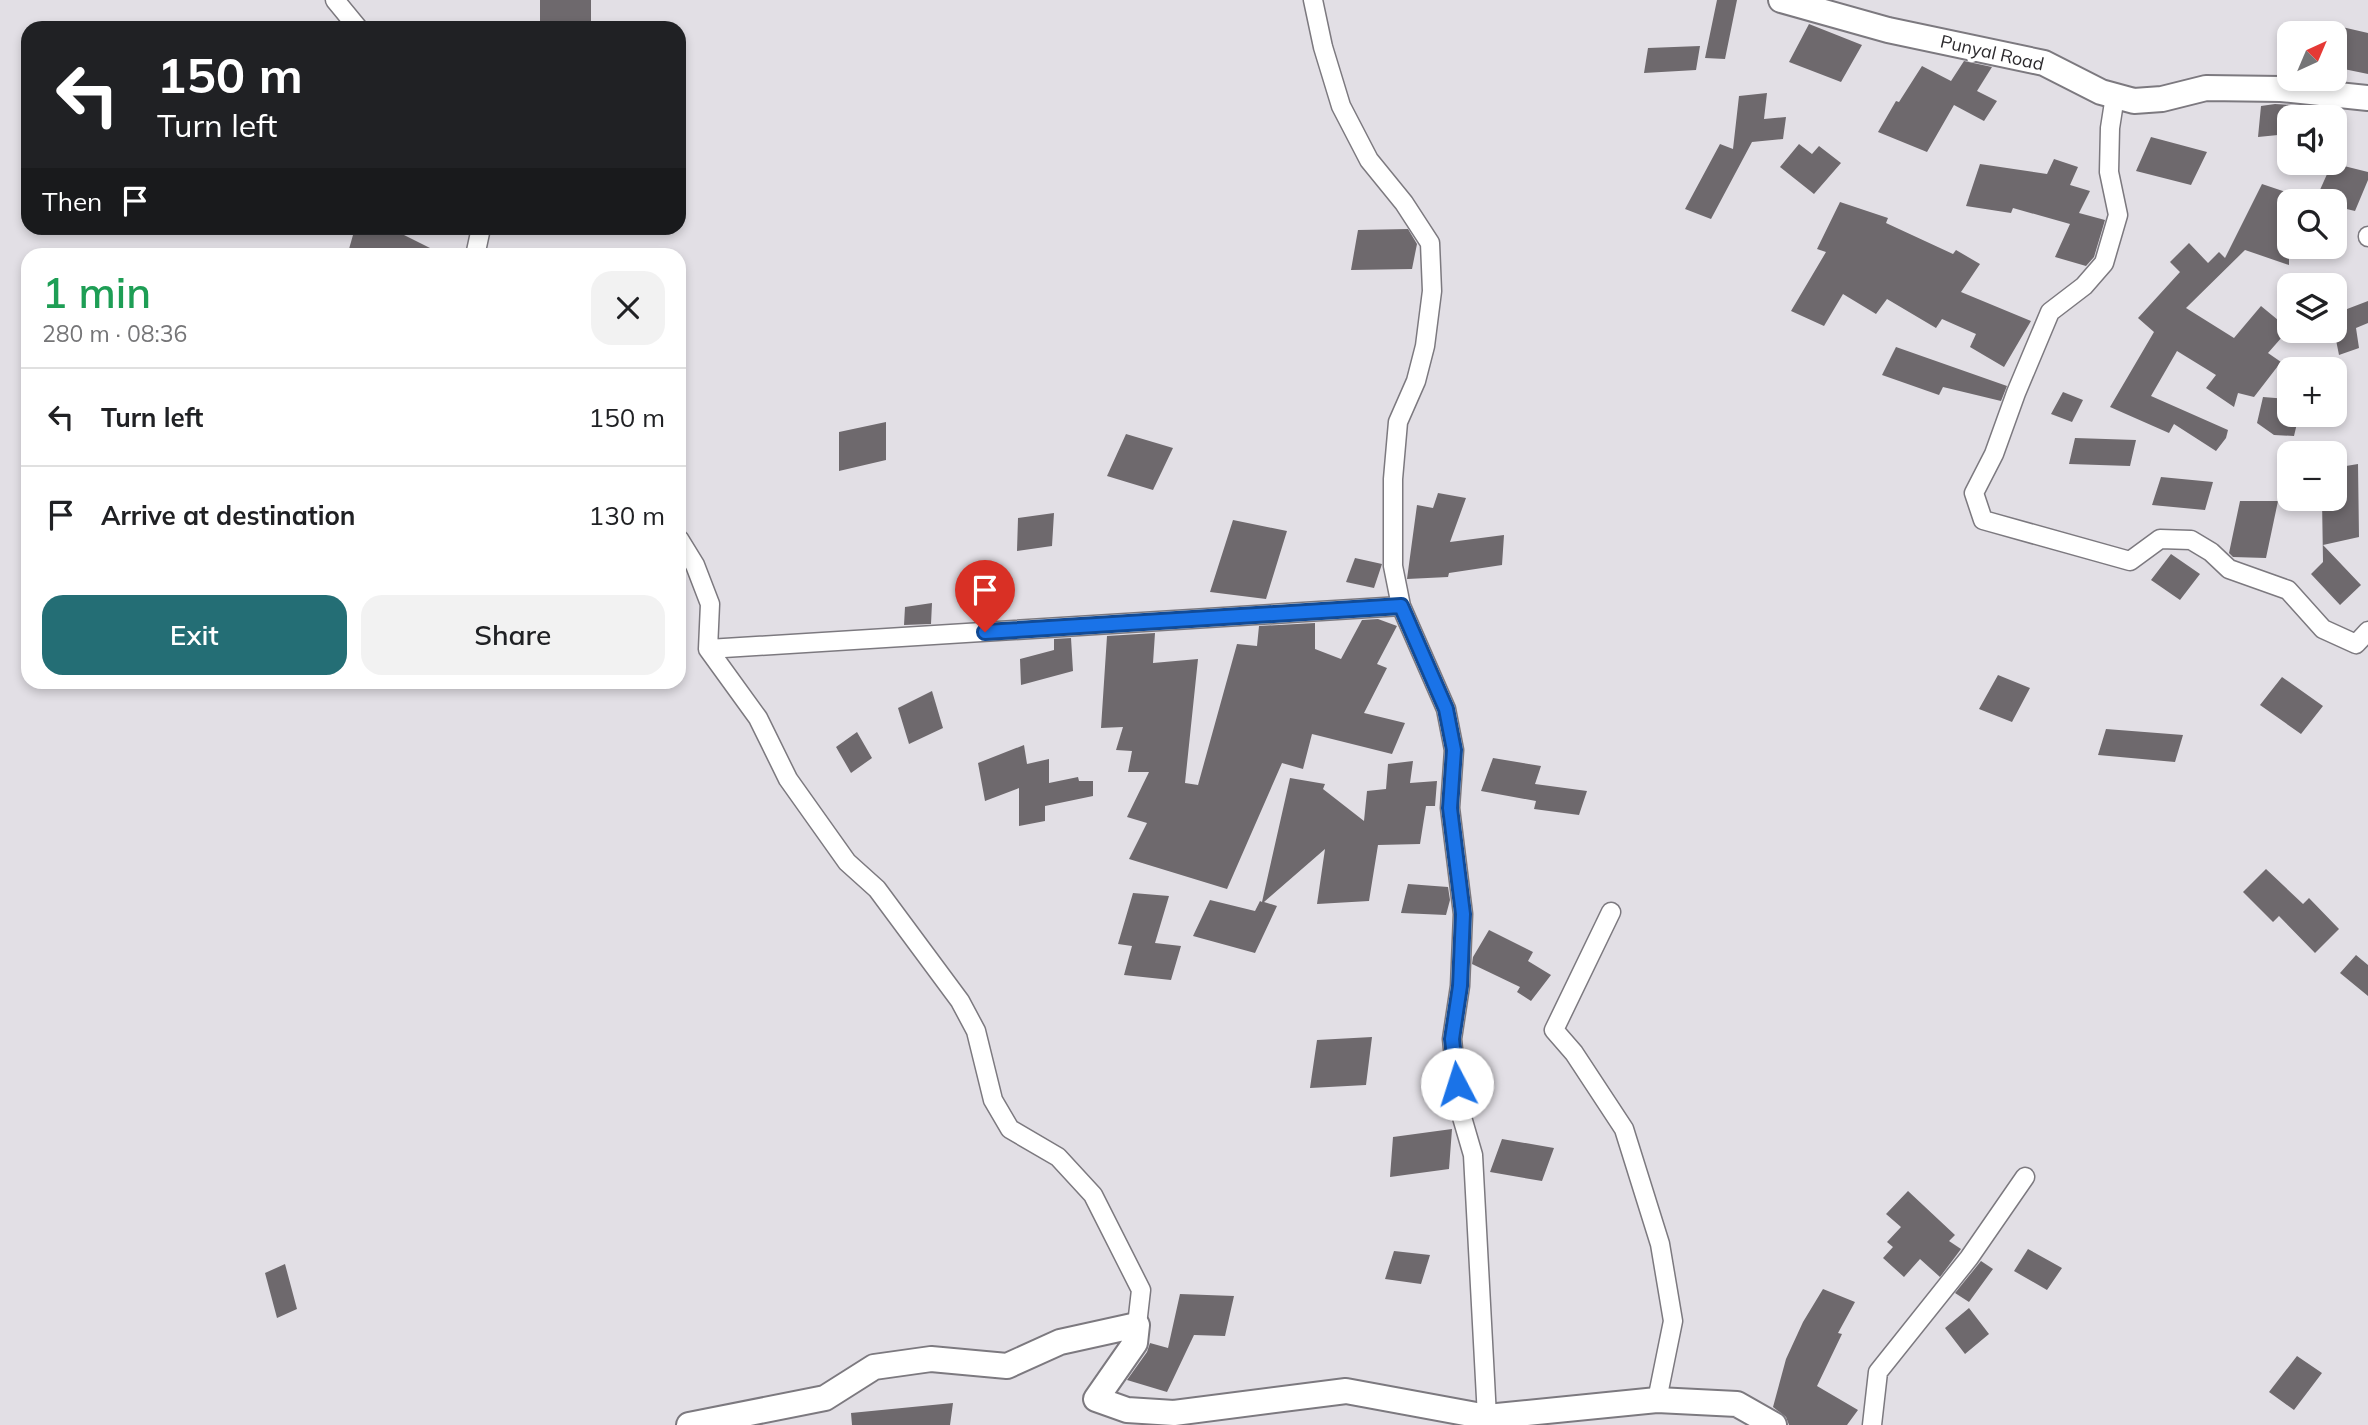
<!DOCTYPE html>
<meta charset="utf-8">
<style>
body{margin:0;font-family:Mulish,sans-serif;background:#f2f2f2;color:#202124;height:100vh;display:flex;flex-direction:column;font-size:26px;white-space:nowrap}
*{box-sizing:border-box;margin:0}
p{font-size:23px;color:#757577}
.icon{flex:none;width:38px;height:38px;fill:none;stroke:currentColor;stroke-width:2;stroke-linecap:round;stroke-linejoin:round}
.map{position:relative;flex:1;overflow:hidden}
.drawer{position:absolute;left:21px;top:248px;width:665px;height:441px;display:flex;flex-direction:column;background:#fff;border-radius:21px;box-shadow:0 4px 10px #0003}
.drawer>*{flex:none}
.hud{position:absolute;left:21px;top:21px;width:665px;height:214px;border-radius:21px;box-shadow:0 4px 10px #0003;background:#202124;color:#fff;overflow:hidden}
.needle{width:46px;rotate:44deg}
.fabs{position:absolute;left:2277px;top:21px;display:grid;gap:14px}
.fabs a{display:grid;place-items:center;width:70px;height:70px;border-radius:14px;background:#fff;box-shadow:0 4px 10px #0003;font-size:35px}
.pin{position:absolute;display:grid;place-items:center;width:60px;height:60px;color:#fff;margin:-72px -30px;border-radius:50% 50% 50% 0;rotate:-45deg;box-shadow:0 0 7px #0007}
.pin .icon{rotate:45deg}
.me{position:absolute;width:77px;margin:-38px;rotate:355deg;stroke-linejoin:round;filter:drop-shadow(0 0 5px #0008)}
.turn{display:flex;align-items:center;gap:24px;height:147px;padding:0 21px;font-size:32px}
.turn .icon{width:91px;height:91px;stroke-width:2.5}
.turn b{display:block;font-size:49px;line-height:60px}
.then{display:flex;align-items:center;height:66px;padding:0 21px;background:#0003;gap:14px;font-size:26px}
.round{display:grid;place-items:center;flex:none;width:74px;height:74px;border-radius:21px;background:#f2f2f2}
.summary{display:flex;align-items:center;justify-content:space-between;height:119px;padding:0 21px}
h1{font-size:42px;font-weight:600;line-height:52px;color:#1e9e55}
.button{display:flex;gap:14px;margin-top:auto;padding:14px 21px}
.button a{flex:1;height:80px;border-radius:21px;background:#246e75;color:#fff;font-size:28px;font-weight:600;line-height:80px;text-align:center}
.button a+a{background:#f2f2f2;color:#202124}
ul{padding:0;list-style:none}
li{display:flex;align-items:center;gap:21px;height:98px;padding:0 21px;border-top:2px solid #e0e0e0}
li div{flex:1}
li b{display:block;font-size:26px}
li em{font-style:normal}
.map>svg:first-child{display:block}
.building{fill:#6e696d}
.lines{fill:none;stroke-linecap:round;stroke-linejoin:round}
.street-casing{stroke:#7c797f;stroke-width:21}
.secondary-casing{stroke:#7c797f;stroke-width:28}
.street{stroke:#fff;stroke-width:18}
.secondary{stroke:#fff;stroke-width:24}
.route-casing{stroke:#114b97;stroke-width:18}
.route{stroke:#1a73e8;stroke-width:12}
.labels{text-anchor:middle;stroke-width:7;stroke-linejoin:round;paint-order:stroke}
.street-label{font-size:18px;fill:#2c2a2d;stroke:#fff}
</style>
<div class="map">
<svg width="2368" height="1425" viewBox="0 0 2368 1425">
<rect width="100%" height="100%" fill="#e2dfe5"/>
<path class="building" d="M540 0H591V22L565 28H540Z
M1717 0H1737L1725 59 1705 58Z
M1809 24 1862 45 1841 82 1789 62Z
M2342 27 2368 33V74L2334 67V46Z
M1700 46 1696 70 1644 73 1648 48Z
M1964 61 1992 67 1977 91 1997 101 1984 121 1954 105 1927 152 1878 132 1896 101 1899 102 1922 66 1951 81Z
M1767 93 1764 119 1786 117 1783 139 1752 142 1711 219 1685 209 1720 144 1733 149 1739 96Z
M2275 104 2294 105 2293 117H2289V134L2258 137 2261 106Z
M2151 137 2207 152 2191 185 2136 171Z
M1799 144 1812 154 1819 146 1841 163 1814 194 1780 167Z
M2054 159 2078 167 2070 185 2090 191 2079 213 2105 220 2094 257 2086 266 2055 257 2070 224 2013 208 2011 213 1966 206 1980 164 2047 174Z
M2332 163 2368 172V180L2355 211 2334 206V201H2315Z
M2262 184 2289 193V265L2245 250 2186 308 2234 338 2261 306 2289 329 2268 353 2281 362 2254 397 2238 393 2234 407 2206 388 2216 375 2177 351 2151 396 2228 430 2226 438 2216 451 2174 424 2169 433 2110 407 2154 332 2138 318 2180 272 2170 262 2189 243 2208 263 2219 252 2225 258Z
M1840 202 1888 218 1886 223 1953 254 1956 250 1980 264 1961 292 2031 321 2004 367 1970 347 1976 334 1942 319 1936 328 1887 299 1876 314 1843 294 1824 326 1791 311 1826 252 1817 249Z
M355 228 398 232 446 256H347Z
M1408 229 1417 244 1412 269 1351 270 1358 230Z
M2368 301V323L2356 328 2359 348 2339 355 2334 330V314Z
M1896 347 2007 386 2001 401 1943 387 1939 395 1882 375Z
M2063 392 2083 400 2072 422 2051 414Z
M2263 397 2289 399V415H2299L2294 436 2274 435 2257 423Z
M886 422V460L839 471V432Z
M1126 434 1173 448 1153 490 1107 476Z
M2075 438 2136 440 2130 466 2069 464Z
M2358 464 2359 537 2323 545 2361 585 2340 605 2311 574 2323 562 2322 499H2334V468Z
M2161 477 2213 482 2205 510 2152 505Z
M1438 493 1466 498 1450 542 1504 535 1502 565 1449 573 1448 577 1407 579 1417 505 1433 508Z
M2240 501H2278L2266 558 2233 557 2229 553Z
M1054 513 1052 546 1017 551 1018 518Z
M1233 520 1287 531 1266 599 1210 592Z
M2171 554 2200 574 2180 600 2151 580Z
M1355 558 1382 564 1374 588 1346 582Z
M932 603 931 624 904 625 905 607Z
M1378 619 1397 626 1377 664 1387 668 1364 713 1405 723 1392 754 1312 734 1303 769 1282 763 1227 889 1129 859 1147 823 1127 817 1149 772H1128L1132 751 1116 750 1123 727 1101 728 1107 636 1155 633 1153 663 1198 659 1185 783 1198 785 1237 644 1257 646 1259 626 1315 623V649L1341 659 1362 620Z
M1071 638 1073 671 1021 685 1020 659 1054 650V639Z
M1998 675 2030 688 2012 722 1979 709Z
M2282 677 2323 706 2301 734 2260 705Z
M932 691 943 728 909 744 898 708Z
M2106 729 2183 735 2175 762 2098 755Z
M857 732 872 758 851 773 836 747Z
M1024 745 1027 764 1049 759V783L1078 777 1079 781H1093V796L1045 806V821L1019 826V788L985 801 978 763Z
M1493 758 1541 766 1535 784 1587 791 1579 815 1534 809 1536 801 1481 791Z
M1413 761 1410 783 1437 781 1435 806H1426L1420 844 1378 845 1369 901 1317 904 1325 849 1264 902 1277 906 1255 953 1193 936 1210 900 1255 911 1260 901 1262 902 1290 778 1325 784 1323 789 1364 821 1367 791 1386 789 1388 764Z
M2266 869 2303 904 2309 898 2339 929 2315 953 2279 916 2273 922 2243 892Z
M1408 884 1448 887 1450 900 1446 915 1401 913Z
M1133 893 1169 896 1155 943 1181 946 1171 980 1124 975 1132 946 1118 944Z
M1489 930 1533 952 1528 961 1551 975 1531 1001 1517 992 1520 987 1472 964 1473 957Z
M2356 955 2368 965V996L2340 973Z
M1372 1037 1366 1085 1310 1088 1317 1040Z
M1452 1129 1449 1169 1390 1177 1393 1137Z
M1502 1139 1554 1148 1542 1181 1490 1172Z
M1908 1191 1955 1235 1949 1241 1961 1249 1940 1277 1920 1259 1904 1277 1883 1258 1893 1247 1887 1242 1901 1227 1886 1214Z
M2028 1249 2062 1268 2047 1290 2014 1271Z
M1394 1251 1430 1255 1421 1284 1385 1279Z
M1981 1261 1993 1269 1969 1302 1955 1293Z
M285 1264 297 1309 277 1318 265 1273Z
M1823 1289 1855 1302 1838 1333 1842 1334 1817 1386 1858 1410 1847 1425H1789L1786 1417 1773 1407 1786 1359 1803 1322Z
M1180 1294 1234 1296 1225 1336 1194 1335 1167 1392 1127 1380 1147 1352 1150 1343 1168 1348Z
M1969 1308 1989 1334 1965 1354 1945 1328Z
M2297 1356 2322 1373 2294 1410 2269 1392Z
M953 1403 950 1425H852L851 1413Z"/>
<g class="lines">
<g class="street-casing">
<path id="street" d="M335 0 358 28
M1313 0 1323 47 1341 106 1369 160 1404 203 1430 243 1432 291 1425 346 1416 381 1398 422 1393 479V566L1401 606 1446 709 1454 750 1450 808 1463 914 1460 986 1452 1039 1459 1107 1473 1155 1487 1417 1482 1425
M2115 96 2110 128 2109 172 2118 215 2104 263 2084 286 2050 312 2016 393 1994 454 1974 493 1983 520 2130 561 2160 539 2191 540 2211 552 2229 569 2288 590 2323 629 2356 644 2368 631
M2368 237V236
M475 256 481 228
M679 539 695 565 710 604 708 649 758 718 788 779 847 862 877 889 960 1001 976 1031 993 1100 1010 1129 1058 1157 1093 1195 1141 1290 1137 1325
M708 649 1401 606
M1611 912 1554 1030 1574 1053 1624 1129 1660 1244 1673 1321 1657 1400
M1872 1425 1878 1372 1969 1258 2025 1177"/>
</g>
<g class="secondary-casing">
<path id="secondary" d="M1781 0 1888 30 2044 63 2101 92 2134 101 2162 99 2206 88 2281 89 2368 98
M689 1425 825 1398 874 1367 931 1359 1007 1366 1060 1342 1137 1325 1135 1343 1096 1399 1127 1410 1174 1413 1346 1391 1487 1417 1657 1400 1737 1404 1774 1425"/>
</g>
<use href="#street" class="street"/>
<use href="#secondary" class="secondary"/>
</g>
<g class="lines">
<g class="route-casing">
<path id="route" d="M985 632 1401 606 1446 709 1454 750 1450 808 1463 914 1460 986 1452 1039 1457 1084"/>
</g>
<use href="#route" class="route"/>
</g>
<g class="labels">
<g class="street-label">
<text transform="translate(1992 53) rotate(13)" y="6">Punyal Road</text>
</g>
</g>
</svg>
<div class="fabs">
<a><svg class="needle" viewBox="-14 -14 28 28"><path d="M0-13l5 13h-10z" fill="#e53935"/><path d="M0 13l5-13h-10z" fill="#757577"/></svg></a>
<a><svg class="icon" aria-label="sound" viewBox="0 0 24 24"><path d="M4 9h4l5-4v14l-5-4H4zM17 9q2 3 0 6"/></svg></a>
<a><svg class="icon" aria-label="search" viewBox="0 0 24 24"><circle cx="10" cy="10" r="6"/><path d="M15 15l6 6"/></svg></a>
<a><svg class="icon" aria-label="layers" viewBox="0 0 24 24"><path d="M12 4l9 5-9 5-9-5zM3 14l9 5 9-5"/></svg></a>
<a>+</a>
<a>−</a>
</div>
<div class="pin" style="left:985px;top:632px;background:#d93025"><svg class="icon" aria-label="arrive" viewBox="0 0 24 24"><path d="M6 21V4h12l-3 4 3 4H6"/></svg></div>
<svg class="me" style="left:1457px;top:1084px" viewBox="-20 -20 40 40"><circle r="19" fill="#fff"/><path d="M0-13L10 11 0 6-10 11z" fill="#1a73e8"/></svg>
<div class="hud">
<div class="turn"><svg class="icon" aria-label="left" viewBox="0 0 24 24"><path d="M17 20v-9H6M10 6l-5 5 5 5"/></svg><div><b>150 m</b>Turn left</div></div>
<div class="then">Then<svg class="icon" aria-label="arrive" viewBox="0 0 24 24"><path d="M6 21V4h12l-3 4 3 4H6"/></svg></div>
</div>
<section class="drawer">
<div class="summary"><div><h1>1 min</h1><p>280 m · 08:36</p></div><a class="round"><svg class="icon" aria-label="close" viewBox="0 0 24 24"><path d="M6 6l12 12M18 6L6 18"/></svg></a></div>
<ul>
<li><svg class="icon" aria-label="left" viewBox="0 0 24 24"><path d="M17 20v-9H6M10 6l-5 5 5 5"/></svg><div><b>Turn left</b></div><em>150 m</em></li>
<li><svg class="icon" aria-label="arrive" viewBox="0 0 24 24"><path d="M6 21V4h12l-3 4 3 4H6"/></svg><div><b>Arrive at destination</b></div><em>130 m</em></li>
</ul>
<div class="button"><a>Exit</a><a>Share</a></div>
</section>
</div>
